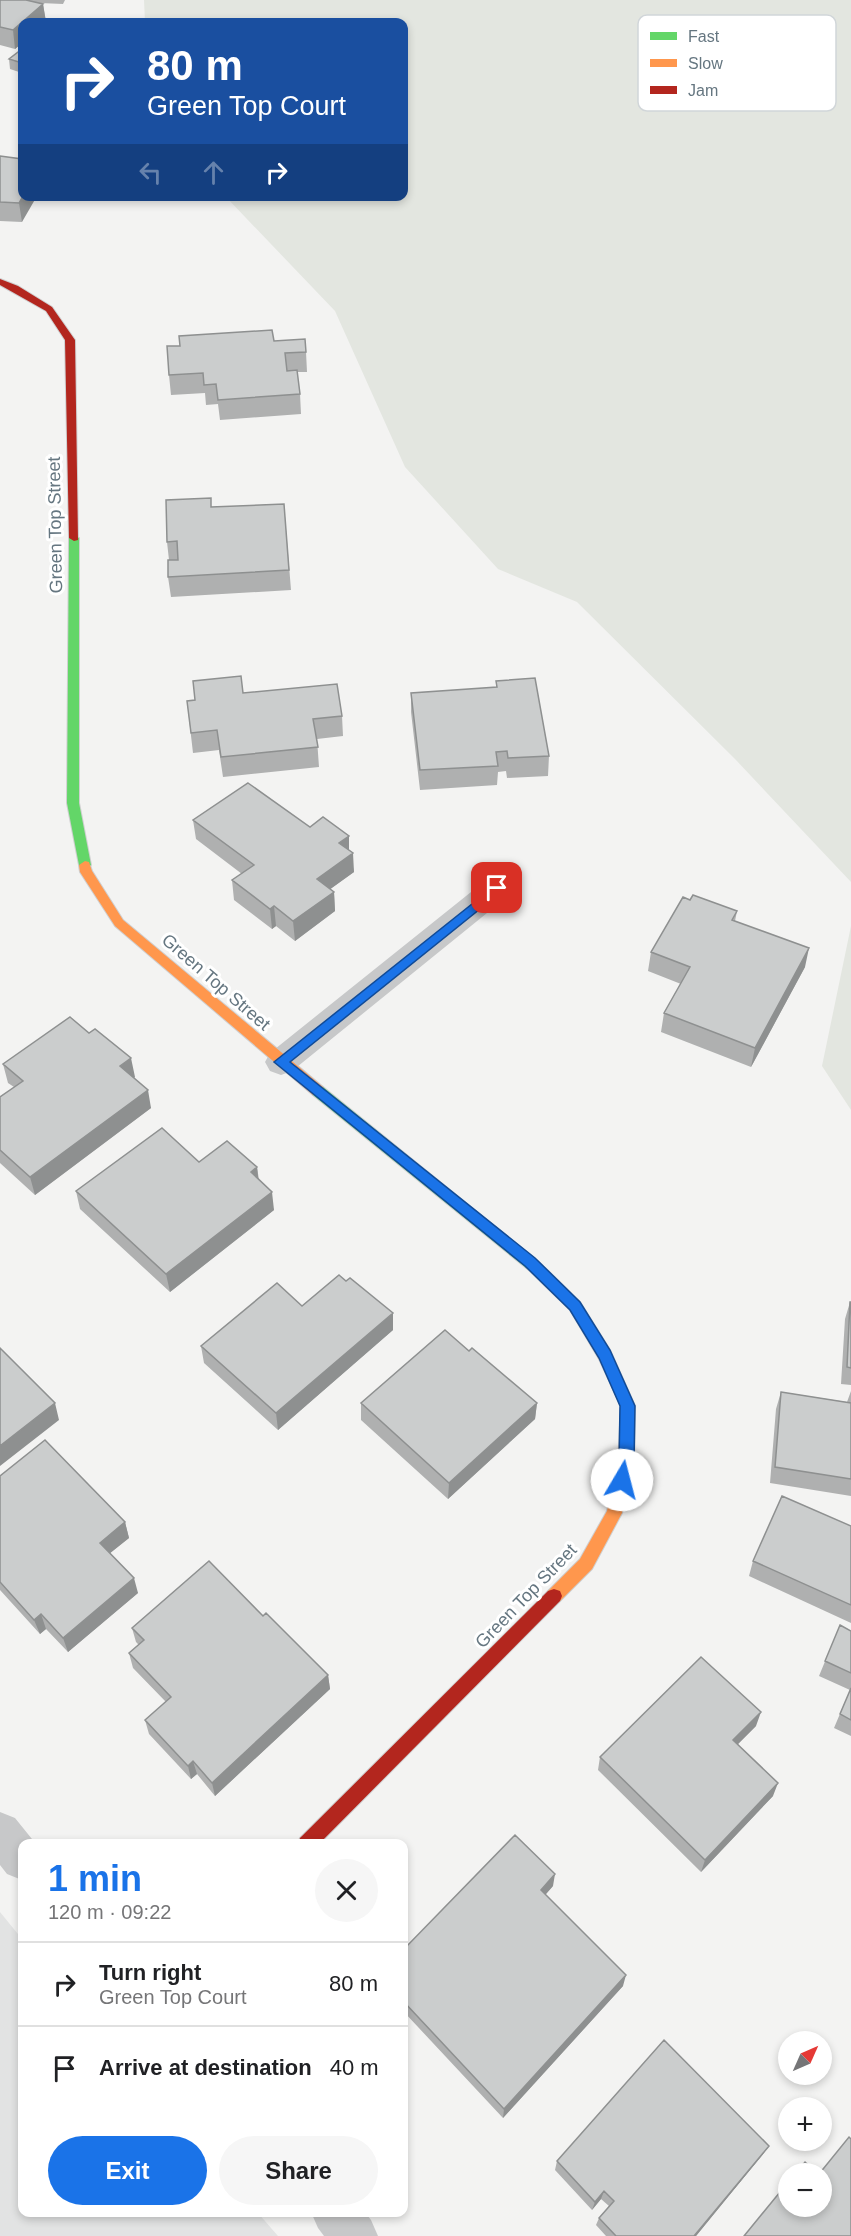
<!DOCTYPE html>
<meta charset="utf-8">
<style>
body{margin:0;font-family:Arial,sans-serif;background:#f6f6f6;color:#202124;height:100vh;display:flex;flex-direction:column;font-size:22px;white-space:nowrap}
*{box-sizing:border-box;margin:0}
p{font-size:20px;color:#757577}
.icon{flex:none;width:33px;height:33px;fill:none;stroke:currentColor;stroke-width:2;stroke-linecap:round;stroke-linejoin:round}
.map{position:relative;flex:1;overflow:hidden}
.drawer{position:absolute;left:18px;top:1839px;width:390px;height:378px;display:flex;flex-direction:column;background:#fff;border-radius:12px;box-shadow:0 3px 9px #0003}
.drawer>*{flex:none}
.guide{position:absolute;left:18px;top:18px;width:390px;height:183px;border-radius:12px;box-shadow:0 3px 9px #0003;background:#1a4fa0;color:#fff;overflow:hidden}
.needle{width:39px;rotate:45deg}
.controls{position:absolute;left:778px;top:2031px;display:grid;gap:12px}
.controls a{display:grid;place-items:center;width:54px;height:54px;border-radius:50%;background:#fff;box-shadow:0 3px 9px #0003;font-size:30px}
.pin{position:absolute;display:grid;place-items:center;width:51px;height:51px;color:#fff;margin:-26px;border-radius:12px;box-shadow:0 3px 9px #0006}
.me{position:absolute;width:66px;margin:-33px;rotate:8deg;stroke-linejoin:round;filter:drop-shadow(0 0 4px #0008)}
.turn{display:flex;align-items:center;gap:21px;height:126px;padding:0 30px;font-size:27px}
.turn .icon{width:78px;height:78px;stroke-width:2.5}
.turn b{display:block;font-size:42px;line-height:51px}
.lanes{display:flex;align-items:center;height:57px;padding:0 30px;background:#0003;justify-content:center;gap:30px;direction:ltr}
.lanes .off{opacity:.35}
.round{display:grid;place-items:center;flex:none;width:63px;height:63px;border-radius:32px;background:#f6f6f6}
.overview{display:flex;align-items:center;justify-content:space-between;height:102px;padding:0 30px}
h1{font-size:36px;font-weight:600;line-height:45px;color:#1a73e8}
.primary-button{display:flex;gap:12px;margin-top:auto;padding:12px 30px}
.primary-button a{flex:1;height:69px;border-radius:36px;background:#1a73e8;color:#fff;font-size:24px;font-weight:600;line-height:69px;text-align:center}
.primary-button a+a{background:#f6f6f6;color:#202124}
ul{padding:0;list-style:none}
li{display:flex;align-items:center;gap:18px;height:84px;padding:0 30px;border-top:2px solid #e0e0e0}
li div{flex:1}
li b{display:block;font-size:22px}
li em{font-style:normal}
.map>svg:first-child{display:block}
.built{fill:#e2e3e3}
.green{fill:#e3e6e0}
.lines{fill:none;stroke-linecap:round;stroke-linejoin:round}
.fast-casing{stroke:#cfcfd0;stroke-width:2}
.slow-casing{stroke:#cfcfd0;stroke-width:2}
.jam-casing{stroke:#cfcfd0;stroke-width:2}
.street{fill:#c7c8c9;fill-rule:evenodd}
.fast{fill:#63d668;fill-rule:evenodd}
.slow{fill:#ff974d;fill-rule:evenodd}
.jam{fill:#b3261e;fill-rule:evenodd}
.wall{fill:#afb0b0}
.shaded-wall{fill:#8e9090}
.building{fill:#cbcdcd;stroke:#8e9090;stroke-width:1.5}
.route{fill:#1a73e8;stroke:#114b97;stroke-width:1.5}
.labels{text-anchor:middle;stroke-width:6;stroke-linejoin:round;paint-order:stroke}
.street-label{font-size:18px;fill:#657680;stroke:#fff}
.key{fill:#fff;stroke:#d1d6d9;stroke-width:1.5}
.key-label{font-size:16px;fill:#657680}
</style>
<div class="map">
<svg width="851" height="2236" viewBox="0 0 851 2236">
<rect width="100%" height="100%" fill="#f3f3f2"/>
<path class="built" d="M0 1912 22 1939V2212L258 2213 278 2236H0Z"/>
<path class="green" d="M144 0H851V882L735 759 577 602 498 569 405 467 335 311 226 197 404 196V22H145Z
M851 926V1110L822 1066Z"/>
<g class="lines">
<g class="fast-casing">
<path id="fast" d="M74 535 79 538V803L91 865 85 869 79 865 67 803 69 538Z
M318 1086 323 1087 540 1263 542 1267 540 1271 535 1273 530 1271 313 1095 311 1091 313 1087Z"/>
</g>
<g class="slow-casing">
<path id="slow" d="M85 861 89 862 92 871 123 920 323 1087 325 1091 323 1095H313L115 926 80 872 79 865Z
M535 1261 540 1263 580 1302 610 1350 635 1406 634 1463 622 1513 592 1569 560 1601 554 1603 548 1601 546 1596 548 1591 580 1559 607 1511 618 1463 621 1406 599 1359 570 1310 530 1271 528 1267 530 1263Z"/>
</g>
<g class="jam-casing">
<path id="jam" d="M0 279 18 286 52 307 75 340 78 540 74 541 69 538 65 340 46 311 0 285Z
M554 1589 560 1591 562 1596 560 1601 319 1844H298L300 1838 548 1591Z"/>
</g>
<path class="street" d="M497 877 508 880 512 888 508 896 292 1071 281 1075 270 1071 265 1062 270 1053 486 880Z
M0 1812 15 1818 36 1844H22V1880L7 1874 0 1865Z
M311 2212H365L371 2220 378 2236H324L318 2228Z"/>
<use href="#fast" class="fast"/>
<use href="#slow" class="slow"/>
<use href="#jam" class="jam"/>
</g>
<path class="wall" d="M0 0H65L63 4 40 3 43 4 46 22H22V43L15 49 0 45Z
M22 49V73L10 69 9 59Z
M0 156 22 159V222L0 221Z
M274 341 306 352 307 372H297L300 394 301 414 220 420 218 404 206 405 205 393 171 395 169 375Z
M284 504 291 590 171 597 168 577 169 560 167 542 212 507Z
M496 681 549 756 548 776 507 778 506 771 498 772 497 785 420 790 411 712V693L496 688Z
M243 693 342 716 343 736 317 739 319 767 223 777 219 750 193 753 187 701Z
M193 820 310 827 349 850 354 872 330 889 334 892 335 911 295 941 276 926 272 929 234 900 232 880 242 874 196 839Z
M690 900 737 911 735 921 805 967 751 1067 661 1032 664 1013 681 984 648 971 651 952Z
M3 1064 135 1077 134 1078 151 1108 35 1195 0 1163V1097L14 1087 8 1083Z
M199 1162 257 1167 259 1180 274 1210 170 1292 80 1209 76 1191Z
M850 1302H851V1385L841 1384 845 1319Z
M302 1306 393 1330 278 1430 204 1363 201 1346Z
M469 1351 537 1403 535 1419 448 1499 361 1420V1403Z
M851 1391V1496L770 1483 776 1409 781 1392 847 1402Z
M125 1522 129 1538 110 1553 138 1593 68 1652 46 1629 40 1634 0 1590V1582Z
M851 1526V1623L749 1576 753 1561Z
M263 1616 328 1675 330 1689 215 1796 197 1774 191 1779 149 1734 145 1720 166 1702 133 1668 129 1653 139 1645 136 1642 132 1628Z
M840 1625 851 1631V1736L834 1728 850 1690 819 1676Z
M756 1726 738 1744 773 1796 701 1872 598 1770 600 1757Z
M553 1886 545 1895 623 1986 503 2118 404 2012V1949Z
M769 2146 763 2154 696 2236H606L596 2225 599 2218 609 2206 601 2199 592 2210 555 2170 557 2161Z"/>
<path class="shaded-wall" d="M43 4 46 22H22V43L15 49 13 30Z
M23 196H37L22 222 19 203Z
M349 836V855L353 853 354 872 318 898 317 879 339 843Z
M334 892 335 911 295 941 293 921Z
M274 906 276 926 272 929 270 909Z
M809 948 805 967 751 1067 755 1048Z
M131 1058 135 1077 124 1085 120 1066Z
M148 1090 151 1108 35 1195 30 1177Z
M257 1167 259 1186 251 1172Z
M272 1192 274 1210 170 1292 166 1274Z
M393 1313V1330L278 1430 276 1413Z
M55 1403 59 1420 0 1466V1446Z
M537 1403 535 1419 448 1499 449 1483Z
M125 1522 129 1538 104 1558 100 1543Z
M134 1578 138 1593 68 1652 63 1638Z
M41 1614 46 1629 40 1634 34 1620Z
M328 1675 330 1689 215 1796 212 1783Z
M761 1712 756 1726 729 1753 733 1740Z
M193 1761 197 1774 191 1779 188 1766Z
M778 1783 773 1796 701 1872 705 1860Z
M555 1874 553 1886 539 1902 541 1890Z
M626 1975 623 1986 503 2118 504 2109Z
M769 2146 763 2154 696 2236H694Z
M604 2191 601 2199 592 2210 595 2202Z"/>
<path class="building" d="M0 0H26L43 4 13 30 0 27Z
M22 49V63L9 59Z
M0 156 22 159 23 196 19 203 0 202Z
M272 330 274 341 305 339 306 352 285 353 287 371 297 370 300 394 218 400 216 384 204 385 203 373 169 375 167 346H180L179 336Z
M211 498V507L284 504 289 570 168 577V560H178L177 541 167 542 166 500Z
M241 676 243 693 337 684 342 716 313 719 318 747 221 757 217 730 191 733 187 701 195 700 193 681Z
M535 678 549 756 508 758 507 751 496 752 498 766 420 770 411 693 497 687 496 681Z
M248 783 310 827 323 817 349 836 339 843 353 853 317 879 334 892 293 921 274 906 270 909 232 880 254 865 193 820Z
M693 895 737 911 732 920 809 948 755 1048 664 1013 690 967 651 952 683 897 690 900Z
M70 1017 89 1033 95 1029 131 1058 120 1066 148 1090 30 1177 0 1150V1097L23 1081 3 1064Z
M162 1128 199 1162 227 1141 257 1167 251 1172 272 1192 166 1274 76 1191Z
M339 1275 346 1281 350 1278 393 1313 276 1413 201 1346 277 1283 302 1306Z
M850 1302H851V1368L847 1367Z
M445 1330 469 1351 472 1348 537 1403 449 1483 361 1403Z
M0 1348 55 1403 0 1446Z
M781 1392 851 1403V1479L775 1467Z
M45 1440 125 1522 100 1543 134 1578 63 1638 41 1614 34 1620 0 1582V1476Z
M782 1496 851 1526V1605L753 1561Z
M209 1561 263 1616 266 1613 328 1675 212 1783 193 1761 188 1766 145 1720 171 1697 129 1653 144 1640 132 1628Z
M840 1625 851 1631V1673L825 1661Z
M701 1657 761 1712 733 1740 778 1783 705 1860 600 1757Z
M851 1688V1720L840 1714Z
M515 1835 555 1874 541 1890 626 1975 504 2109 404 2002V1949Z
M664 2040 769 2146 694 2236H616L599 2218 614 2201 604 2191 595 2202 557 2161Z
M849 2137 851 2139V2236H744L789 2181V2206H822V2174H819Z
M805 2162 817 2174H795Z"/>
<path class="route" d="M497 884 501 885 503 888 501 892 290 1062 535 1258 580 1302 610 1350 635 1406 634 1463 628 1485 622 1487 617 1485 615 1480 619 1463 620 1406 599 1358 570 1310 525 1266 274 1062Z"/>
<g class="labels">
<g class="street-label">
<text transform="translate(55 525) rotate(-91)" y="6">Green Top Street</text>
<text transform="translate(216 982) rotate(41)" y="6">Green Top Street</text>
<text transform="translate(526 1596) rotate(-46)" y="6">Green Top Street</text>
</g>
</g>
<rect x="638" y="15" width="198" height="96" rx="9" class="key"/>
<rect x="650" y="32" width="27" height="8" fill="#63d668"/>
<rect x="650" y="59" width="27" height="8" fill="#ff974d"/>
<rect x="650" y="86" width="27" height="8" fill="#b3261e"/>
<g class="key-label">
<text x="688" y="42">Fast</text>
<text x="688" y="69">Slow</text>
<text x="688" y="96">Jam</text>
</g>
</svg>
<div class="controls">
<a><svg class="needle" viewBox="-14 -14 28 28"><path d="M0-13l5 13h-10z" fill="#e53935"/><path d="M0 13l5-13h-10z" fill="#757577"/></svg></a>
<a>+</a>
<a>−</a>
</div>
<div class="pin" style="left:497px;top:888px;background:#d93025"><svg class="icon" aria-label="arrive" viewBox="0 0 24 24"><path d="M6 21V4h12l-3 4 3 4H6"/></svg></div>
<svg class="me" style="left:622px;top:1480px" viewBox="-20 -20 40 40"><circle r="19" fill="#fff"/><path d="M0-13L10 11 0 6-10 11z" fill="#1a73e8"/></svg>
<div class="guide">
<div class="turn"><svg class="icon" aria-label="right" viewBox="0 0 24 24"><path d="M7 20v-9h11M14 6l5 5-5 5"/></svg><div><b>80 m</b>Green Top Court</div></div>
<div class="lanes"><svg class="icon off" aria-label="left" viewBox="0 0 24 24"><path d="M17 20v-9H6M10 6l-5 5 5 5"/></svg><svg class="icon off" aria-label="ahead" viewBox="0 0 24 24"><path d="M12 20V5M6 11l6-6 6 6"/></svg><svg class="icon" aria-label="right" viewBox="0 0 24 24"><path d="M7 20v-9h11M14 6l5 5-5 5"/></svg></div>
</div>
<section class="drawer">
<div class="overview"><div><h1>1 min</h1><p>120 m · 09:22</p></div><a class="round"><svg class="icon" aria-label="close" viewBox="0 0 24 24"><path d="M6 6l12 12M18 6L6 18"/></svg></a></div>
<ul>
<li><svg class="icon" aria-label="right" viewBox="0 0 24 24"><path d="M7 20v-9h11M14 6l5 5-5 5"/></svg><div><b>Turn right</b><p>Green Top Court</p></div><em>80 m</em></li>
<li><svg class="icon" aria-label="arrive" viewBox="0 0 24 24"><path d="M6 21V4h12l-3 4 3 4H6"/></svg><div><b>Arrive at destination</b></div><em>40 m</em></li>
</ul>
<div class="primary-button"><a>Exit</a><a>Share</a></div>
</section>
</div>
